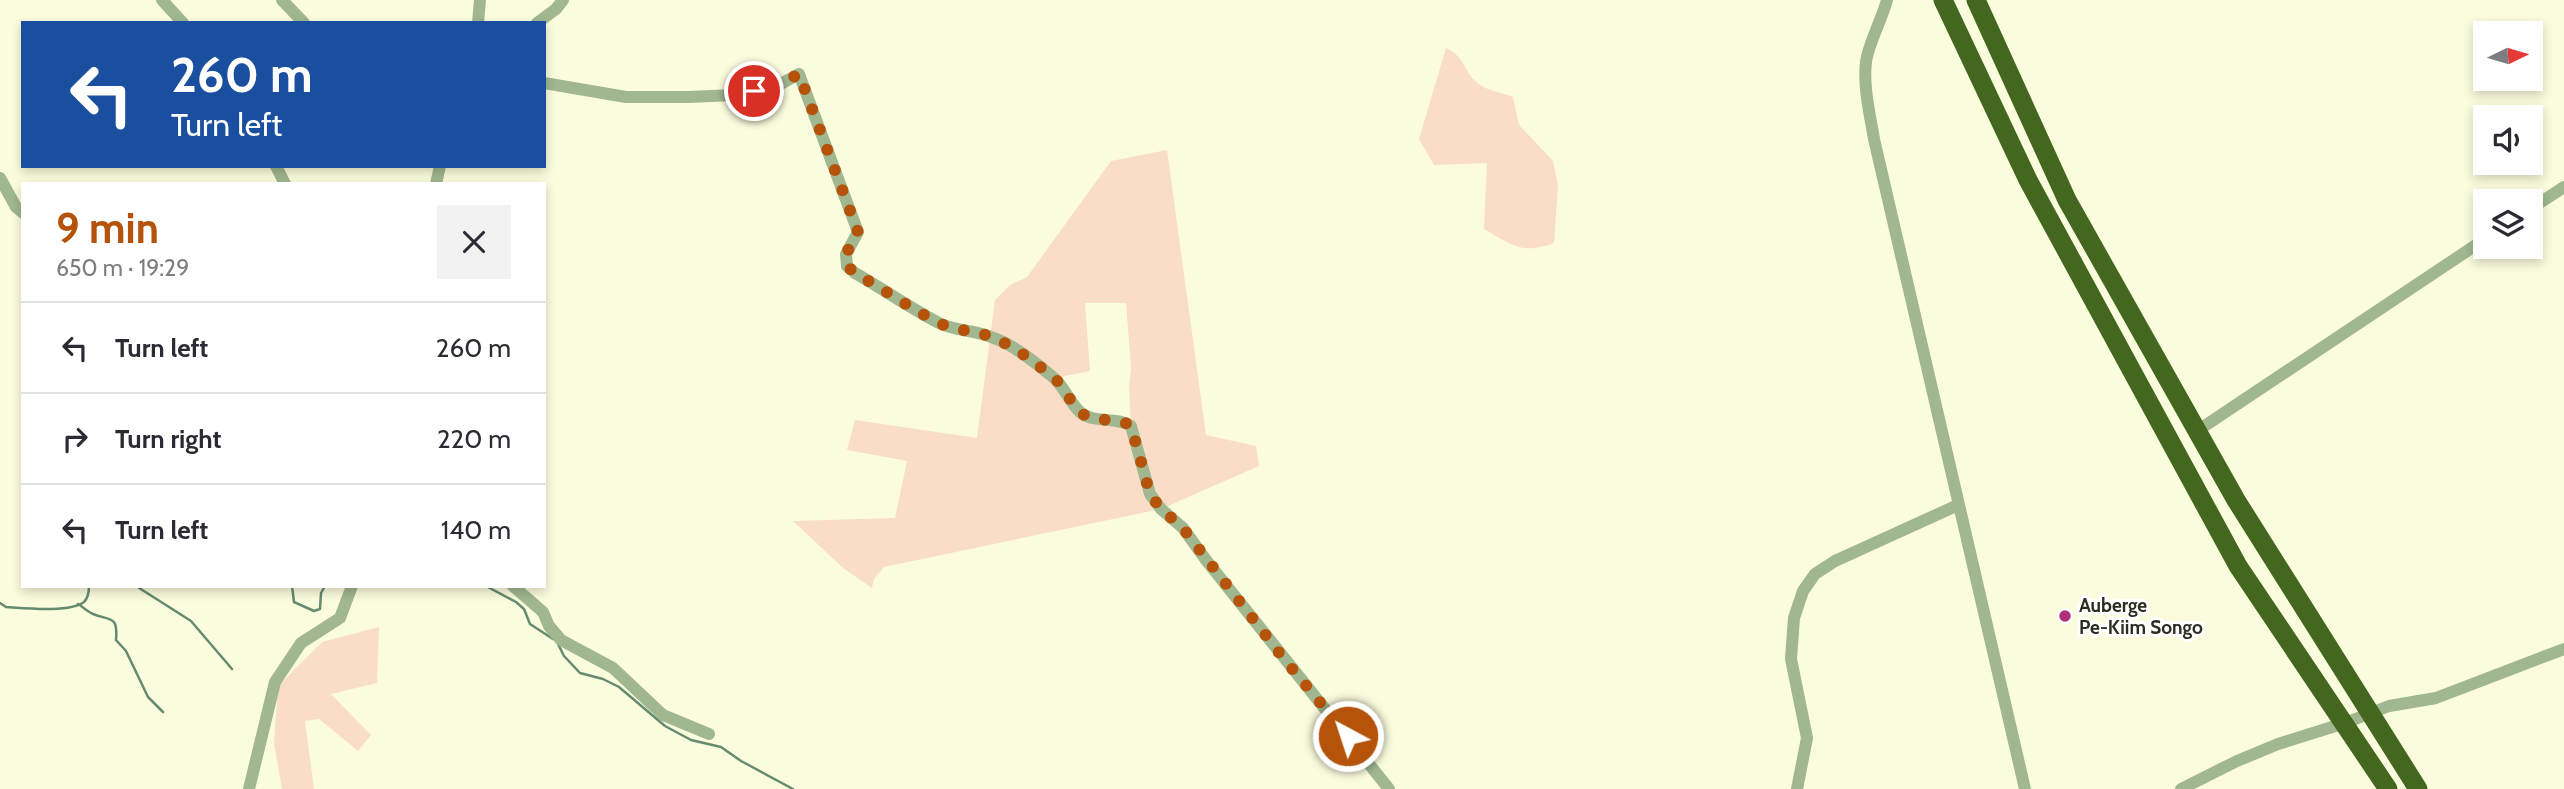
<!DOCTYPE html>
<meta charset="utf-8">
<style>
body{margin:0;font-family:Cabin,sans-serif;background:#f2f2f3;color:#2b2b33;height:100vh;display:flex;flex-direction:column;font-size:26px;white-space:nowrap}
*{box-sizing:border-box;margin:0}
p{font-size:23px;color:#7c7c81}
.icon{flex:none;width:38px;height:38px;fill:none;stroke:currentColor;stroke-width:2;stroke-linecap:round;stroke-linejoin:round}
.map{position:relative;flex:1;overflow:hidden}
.panel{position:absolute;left:21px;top:182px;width:525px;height:406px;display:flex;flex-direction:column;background:#fff;border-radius:0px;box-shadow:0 4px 10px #0003}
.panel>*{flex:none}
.guide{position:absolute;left:21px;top:21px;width:525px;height:147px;border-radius:0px;box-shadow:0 4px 10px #0003;background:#1a4fa0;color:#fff;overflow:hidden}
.needle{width:46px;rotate:85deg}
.fabs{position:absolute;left:2473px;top:21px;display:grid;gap:14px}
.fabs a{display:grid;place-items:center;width:70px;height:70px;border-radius:0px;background:#fff;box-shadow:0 4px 10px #0003;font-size:35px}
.pin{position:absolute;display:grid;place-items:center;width:60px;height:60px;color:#fff;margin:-30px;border:4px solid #fff;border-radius:50%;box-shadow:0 2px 7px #0007}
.me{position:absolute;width:77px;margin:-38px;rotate:320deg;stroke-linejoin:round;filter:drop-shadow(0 0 5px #0008)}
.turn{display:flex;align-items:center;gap:24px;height:147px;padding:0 35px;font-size:32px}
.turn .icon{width:91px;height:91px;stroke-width:2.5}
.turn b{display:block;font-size:49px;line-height:60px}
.round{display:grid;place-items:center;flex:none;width:74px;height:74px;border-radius:0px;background:#f2f2f3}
.head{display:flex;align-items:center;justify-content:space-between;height:119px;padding:0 35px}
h1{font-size:42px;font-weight:800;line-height:52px;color:#b45309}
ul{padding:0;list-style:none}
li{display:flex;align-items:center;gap:21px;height:91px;padding:0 35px;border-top:2px solid #e1e1e2}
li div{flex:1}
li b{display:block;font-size:26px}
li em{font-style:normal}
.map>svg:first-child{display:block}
.green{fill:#faddc6;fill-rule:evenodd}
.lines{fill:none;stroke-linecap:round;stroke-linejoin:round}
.stream{stroke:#658b6f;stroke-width:2.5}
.minor{stroke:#a0b78f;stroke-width:12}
.highway{stroke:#43671f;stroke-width:19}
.route{stroke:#b45309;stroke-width:12;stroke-dasharray:0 21.6}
.poi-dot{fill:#b1307c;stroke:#fff;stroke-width:2.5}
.labels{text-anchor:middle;stroke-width:6;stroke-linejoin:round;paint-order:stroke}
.poi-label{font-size:19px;font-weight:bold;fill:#2c2c21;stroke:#fff;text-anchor:start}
</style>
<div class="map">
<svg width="2564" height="789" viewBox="0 0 2564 789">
<rect width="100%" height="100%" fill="#fbfcde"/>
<path class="green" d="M1446 48C1466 57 1464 74 1480 85 1489 91 1503 93 1513 97L1519 125 1553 161 1558 185 1554 243C1522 255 1512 245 1484 229L1487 163 1434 165 1419 139Z
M1167 150 1206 435 1256 446 1259 466 1161 509 884 567 874 579 872 588 843 568 793 521 895 518 907 461 847 450 855 420 977 438 995 300 1010 285 1027 277 1111 161ZM1085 303H1126L1131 368 1129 388 1131 426 1080 412 1055 378 1090 371Z
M379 627 377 683 331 694 371 735 358 751 319 719 305 721 314 789H282L274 743 278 686 322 642Z"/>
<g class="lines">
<path class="stream" d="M136 586 191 621 232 669
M180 586H229
M292 586 294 602 314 611 320 609 321 593 325 586
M486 586 516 602 524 609 530 624 553 639
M0 603 6 607C23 608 70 613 84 602 88 598 89 592 89 586
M78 604C83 607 88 612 93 614 111 621 118 615 116 640L126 651 148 697 163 712
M558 644 564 656 580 673 603 679 619 687 665 726 691 740 721 747 741 761 793 789"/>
<path class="minor" d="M162 0 183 23
M282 0 304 23
M1887 0C1882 19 1868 45 1866 62 1863 87 1870 115 1874 139L2025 789
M478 23 480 0
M537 23 556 9 563 0
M544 83 626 97H689L733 95 775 87 799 74 858 232 846 254 847 266 855 273C883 289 910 308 939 323 955 331 974 330 991 337 1013 344 1036 363 1054 378 1065 388 1070 403 1080 412 1093 424 1116 416 1131 426L1150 494 1161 509 1183 528 1206 560 1389 789
M276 166 285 184
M0 178 16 207 23 213
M436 184 440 166
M2530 209 2564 187
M2197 431 2485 239
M513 586 543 612 549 626 561 640 613 668 663 715 709 734
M249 789 275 682 301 643 340 618 352 586
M1797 789 1807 738 1791 659 1794 618 1803 591 1815 574 1835 561 1958 505
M2181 789 2237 761 2278 744 2345 723 2389 706 2436 698 2564 649"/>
<path class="highway" d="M1943 0 2028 180 2238 566 2388 789
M1976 0 2067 200 2236 500 2418 789"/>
</g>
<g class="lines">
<path class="route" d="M754 91 775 87 799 74 858 232 846 254 847 266 855 273C883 289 910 308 939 323 955 331 974 330 991 337 1013 345 1036 363 1054 378 1066 388 1070 403 1080 412 1093 424 1116 416 1131 426L1150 494 1161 509 1182 527 1284 659 1348 736"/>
</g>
<circle class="poi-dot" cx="2065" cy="616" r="7"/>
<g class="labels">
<g class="poi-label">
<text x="2079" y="612">Auberge<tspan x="2079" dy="22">Pe-Kiim Songo</tspan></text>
</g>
</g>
</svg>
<div class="fabs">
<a><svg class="needle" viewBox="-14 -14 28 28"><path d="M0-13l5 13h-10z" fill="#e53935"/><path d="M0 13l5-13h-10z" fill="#7c7c81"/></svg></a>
<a><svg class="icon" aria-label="sound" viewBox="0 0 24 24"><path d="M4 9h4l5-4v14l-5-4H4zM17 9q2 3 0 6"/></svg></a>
<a><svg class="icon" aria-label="layers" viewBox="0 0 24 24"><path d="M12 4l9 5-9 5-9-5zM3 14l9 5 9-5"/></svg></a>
</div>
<div class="pin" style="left:754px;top:91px;background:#d93025"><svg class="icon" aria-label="arrive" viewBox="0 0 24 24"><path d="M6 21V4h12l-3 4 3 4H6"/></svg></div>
<svg class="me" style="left:1348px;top:736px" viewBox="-20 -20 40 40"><circle r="17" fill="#b45309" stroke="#fff" stroke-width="3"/><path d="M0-11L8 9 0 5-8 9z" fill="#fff"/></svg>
<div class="guide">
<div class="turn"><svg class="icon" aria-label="left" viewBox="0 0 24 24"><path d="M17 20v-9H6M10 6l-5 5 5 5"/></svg><div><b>260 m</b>Turn left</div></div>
</div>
<section class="panel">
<div class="head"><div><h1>9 min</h1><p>650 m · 19:29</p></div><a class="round"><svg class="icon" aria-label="close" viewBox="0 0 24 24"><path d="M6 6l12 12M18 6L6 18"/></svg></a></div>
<ul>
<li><svg class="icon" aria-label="left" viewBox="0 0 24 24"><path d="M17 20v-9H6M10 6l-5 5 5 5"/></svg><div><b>Turn left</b></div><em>260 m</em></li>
<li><svg class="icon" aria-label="right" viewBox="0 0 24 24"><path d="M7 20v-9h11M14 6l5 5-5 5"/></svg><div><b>Turn right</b></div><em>220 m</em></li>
<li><svg class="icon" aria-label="left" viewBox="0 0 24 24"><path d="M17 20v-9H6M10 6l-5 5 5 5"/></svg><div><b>Turn left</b></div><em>140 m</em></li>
</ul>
</section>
</div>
